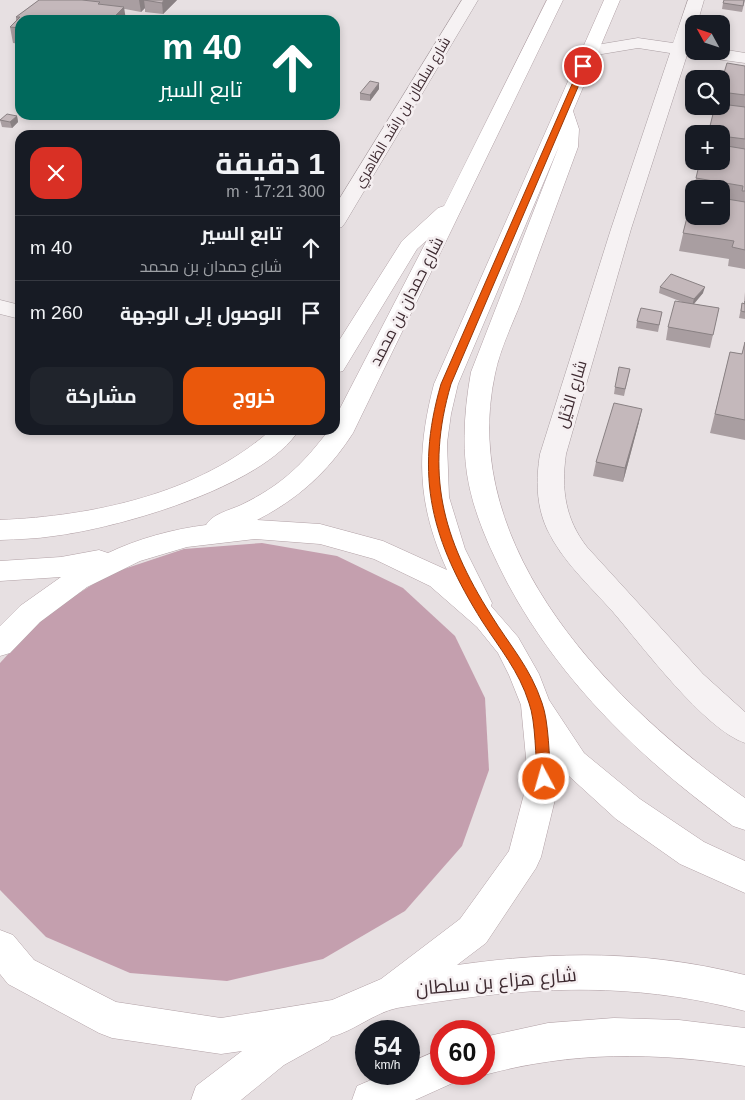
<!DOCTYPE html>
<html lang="ar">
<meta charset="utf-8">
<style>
body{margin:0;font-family:Arial,Cairo,sans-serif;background:#20242c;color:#f1f3f6;direction:rtl;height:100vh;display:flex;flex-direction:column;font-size:19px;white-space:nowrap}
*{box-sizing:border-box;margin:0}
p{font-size:16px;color:#9ea1a6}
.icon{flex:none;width:28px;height:28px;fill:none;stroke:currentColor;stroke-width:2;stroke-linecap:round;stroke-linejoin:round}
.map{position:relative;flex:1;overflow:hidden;direction:ltr}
.side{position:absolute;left:15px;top:130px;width:325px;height:305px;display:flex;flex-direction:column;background:#171b24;border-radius:15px;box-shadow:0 2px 8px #0003;direction:rtl}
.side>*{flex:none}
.top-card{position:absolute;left:15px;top:15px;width:325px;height:105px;border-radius:15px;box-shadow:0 2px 8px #0003;direction:rtl;background:#00695c;color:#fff;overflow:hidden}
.needle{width:32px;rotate:310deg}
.tools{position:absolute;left:685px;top:15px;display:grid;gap:10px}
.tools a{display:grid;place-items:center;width:45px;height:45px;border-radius:10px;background:#171b24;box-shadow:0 2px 8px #0003;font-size:25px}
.speed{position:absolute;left:355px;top:1020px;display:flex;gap:10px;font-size:25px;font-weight:700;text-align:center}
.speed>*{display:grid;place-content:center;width:65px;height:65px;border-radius:50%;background:#171b24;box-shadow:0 2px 8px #0003;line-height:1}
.speed small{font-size:12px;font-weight:400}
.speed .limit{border:8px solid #d22;background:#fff;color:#111}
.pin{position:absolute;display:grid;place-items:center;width:42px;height:42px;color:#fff;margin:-21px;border:2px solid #fff;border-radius:50%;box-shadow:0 1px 5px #0007}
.me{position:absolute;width:55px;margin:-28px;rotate:354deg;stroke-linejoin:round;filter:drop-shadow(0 0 4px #0008)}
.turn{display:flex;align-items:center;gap:18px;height:105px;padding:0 15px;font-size:22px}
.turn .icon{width:65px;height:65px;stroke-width:2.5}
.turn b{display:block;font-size:35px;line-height:42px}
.round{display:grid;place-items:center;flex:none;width:52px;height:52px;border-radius:15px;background:#20242c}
.summary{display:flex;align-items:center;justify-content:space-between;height:85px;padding:0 15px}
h1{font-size:30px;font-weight:700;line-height:38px}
.primary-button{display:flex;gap:10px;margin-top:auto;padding:10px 15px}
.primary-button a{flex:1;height:58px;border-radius:15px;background:#ea580c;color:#fff;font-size:20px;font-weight:700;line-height:58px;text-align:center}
.primary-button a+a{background:#20242c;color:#f1f3f6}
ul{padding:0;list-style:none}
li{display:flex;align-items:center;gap:15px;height:65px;padding:0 15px;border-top:1px solid #363941}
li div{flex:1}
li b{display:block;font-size:19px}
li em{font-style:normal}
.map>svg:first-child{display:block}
.water{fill:#c49fae}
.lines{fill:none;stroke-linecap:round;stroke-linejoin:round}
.minor-casing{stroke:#aa9ea2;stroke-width:1}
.primary-casing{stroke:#b2a1a6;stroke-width:1}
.minor{fill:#f6f2f3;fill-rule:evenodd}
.primary{fill:#fff;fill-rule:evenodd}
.wall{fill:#a99ea1;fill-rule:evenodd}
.shaded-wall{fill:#898183}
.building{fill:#c4b8bb;stroke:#898183}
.route{fill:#ea580c;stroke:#983908}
.labels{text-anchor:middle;stroke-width:5;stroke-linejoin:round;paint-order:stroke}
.far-street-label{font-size:14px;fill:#3d2a30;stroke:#f5eff1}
.street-label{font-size:16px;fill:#3d2a30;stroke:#f5eff1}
.near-street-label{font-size:19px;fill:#3d2a30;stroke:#f5eff1}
</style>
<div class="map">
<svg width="745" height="1100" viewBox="0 0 745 1100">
<rect width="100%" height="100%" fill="#e7e0e2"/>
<path class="water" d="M262 543 337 556 403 588 455 636 485 698 489 770 462 846 405 911 323 959 227 981 130 973 46 937 0 890V663L43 616 109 574 184 549Z"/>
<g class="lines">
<g class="minor-casing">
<path id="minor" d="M462 0H478L345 223 342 227 335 229V206Z
M688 0H704L697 24H694L690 45 694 46V51H721V49L745 53V63L687 55 631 229 566 454C561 489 565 519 587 547L703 674 745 712V743C704 729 643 647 613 612 590 586 562 561 547 529 536 505 536 479 540 454L611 229 670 53 638 48 590 56 584 55 581 51 584 47 638 38 673 43Z
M0 300 20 305V319L0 314Z"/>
</g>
<g class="primary-casing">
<path id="primary" d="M547 0H563L353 433C328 472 298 499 257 520L320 524 383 541 447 570C417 504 416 453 434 384L604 0H620L573 111 579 129 578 147C559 199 540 250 521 302 512 325 500 349 495 374 457 550 614 706 745 798V830L733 826C642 760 562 684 508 584 490 549 473 513 467 474 462 440 465 406 471 372L559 146 458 384 451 414 447 443 449 497 465 549 492 603 491 606 518 637 539 674 549 700 584 753 640 799 704 842 745 861V893L680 864 616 819 559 767 560 779 541 857 536 868 486 943 457 965C558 951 645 950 745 975V1011C650 986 562 985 465 998 443 1001 419 1004 397 1008 374 1013 354 1031 331 1037L329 1040 284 1065 241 1100H191L196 1086 242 1051 221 1054 112 1038 99 1033 8 984 0 974V930L13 935 34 960 116 1002 221 1018 332 1000 381 979 460 919 509 851 528 779 521 705 509 675 498 653 477 627 430 586 374 559 320 544 255 539 187 547 140 561 87 587 40 622 10 653 0 656V626L20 606 61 577 0 581V561L61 557 99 550 108 553C137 539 173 529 206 525 212 514 230 510 241 505 282 485 302 465 329 430H335V418L427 240 417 249 343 371 335 373V347L402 241 438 208 444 206Z
M271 430H299C263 487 118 528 54 536 36 539 18 539 0 540V520C93 516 199 494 271 430Z
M614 1018 679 1020 745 1028V1066C654 1052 573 1051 484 1075L481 1074H484V1037L548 1023Z
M441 1049V1074H458L455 1082 415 1100H352L357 1086 385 1074H409V1063Z"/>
</g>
<use href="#minor" class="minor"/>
<use href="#primary" class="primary"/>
</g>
<path class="wall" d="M39 0H177L163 14 145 12V8L141 12 125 9 20 20V44L13 43 10 27 16 21V17Z
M745 0 742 12 722 9 723 3Z
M745 66V269L728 266 729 259 679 251 696 178 721 161V83ZM694 189H721V216H694Z
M379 89 370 101 360 100V93Z
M17 116 18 122 12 128 2 127 0 120Z
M660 287 703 293 694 304 719 308 710 348 666 340 668 327 682 302 659 293Z
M745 292V319L739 318 742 303 744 304Z
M662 312 658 332 636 328 637 321Z
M745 342V440L710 433 730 352 742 354Z
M630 369 624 396 614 394 615 387Z
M639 422 623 482 593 476 596 462Z"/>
<path class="shaded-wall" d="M139 0H152H144L145 8 141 12Z
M164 0H177L163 14 162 3Z
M124 7 126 20H111Z
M379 83V89L370 101V95Z
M17 116 18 122 12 128 10 122Z
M705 287 703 293 692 306 694 299Z
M642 409 639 422 623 482 625 468Z"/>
<path class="building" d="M39 0H82L100 2 98 4 124 7 111 20H20V28L10 27 20 17H16Z
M144 0H164L162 3Z
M724 0H744L743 6 723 3Z
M727 63 745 66V95L721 92V83Z
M370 81 379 83 370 95 360 93Z
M721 104 745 107V139L721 136V134H708L715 106H721Z
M7 114 17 116 10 122 0 120Z
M721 145 745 149V191H742L743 186 696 178 700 161H721Z
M693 194H694V216H721V198L745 202V250L732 247 734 241 683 233Z
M671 274 705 287 694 299 660 287Z
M675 301 719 308 713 335 668 327Z
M745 301V312L741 311 742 303 745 304Z
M641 308 662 312 659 325 637 321Z
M745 342V420L715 414 730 352 742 354Z
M619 367 630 369 625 389 615 387Z
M614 403 642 409 625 468 596 462Z"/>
<path class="route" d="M583 64 587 66 451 384C425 473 442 538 491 615 510 646 530 667 542 703 549 722 549 758 551 779L549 783H540L538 779C535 758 536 722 529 703 519 671 500 649 482 621 432 541 414 477 441 384L580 66Z"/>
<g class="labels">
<g class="far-street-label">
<text transform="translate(402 112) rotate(-59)" y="5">شارع سلطان بن راشد الظاهري</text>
</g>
<g class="street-label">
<text transform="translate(406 301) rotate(-63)" y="6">شارع حمدان بن محمد</text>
<text transform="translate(571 394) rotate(-73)" y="6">شارع الخَيْل</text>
</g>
<g class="near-street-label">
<text transform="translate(496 981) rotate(-5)" y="7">شارع هزاع بن سلطان</text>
</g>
</g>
</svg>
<div class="tools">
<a><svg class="needle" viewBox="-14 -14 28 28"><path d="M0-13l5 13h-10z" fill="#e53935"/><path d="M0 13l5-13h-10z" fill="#9ea1a6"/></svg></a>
<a><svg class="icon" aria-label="search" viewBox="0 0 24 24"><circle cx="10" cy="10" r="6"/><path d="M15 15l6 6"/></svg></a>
<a>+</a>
<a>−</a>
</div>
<div class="speed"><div>54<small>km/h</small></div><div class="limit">60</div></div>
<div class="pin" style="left:583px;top:66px;background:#d93025"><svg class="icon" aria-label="arrive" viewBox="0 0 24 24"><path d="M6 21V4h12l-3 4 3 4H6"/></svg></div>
<svg class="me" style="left:544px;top:779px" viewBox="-20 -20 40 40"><circle r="17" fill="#ea580c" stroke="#fff" stroke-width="3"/><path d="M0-11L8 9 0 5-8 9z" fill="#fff"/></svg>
<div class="top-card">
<div class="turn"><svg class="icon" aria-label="ahead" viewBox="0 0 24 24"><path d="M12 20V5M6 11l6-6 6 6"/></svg><div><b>40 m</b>تابع السير</div></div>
</div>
<section class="side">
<div class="summary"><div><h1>1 دقيقة</h1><p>300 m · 17:21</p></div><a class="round" style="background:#d93025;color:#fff"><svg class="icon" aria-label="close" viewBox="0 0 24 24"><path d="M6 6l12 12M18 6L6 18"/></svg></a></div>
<ul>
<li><svg class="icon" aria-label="ahead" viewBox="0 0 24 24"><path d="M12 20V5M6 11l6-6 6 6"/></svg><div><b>تابع السير</b><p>شارع حمدان بن محمد</p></div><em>40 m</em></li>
<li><svg class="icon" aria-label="arrive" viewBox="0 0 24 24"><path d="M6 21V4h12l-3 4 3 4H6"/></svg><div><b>الوصول إلى الوجهة</b></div><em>260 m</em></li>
</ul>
<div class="primary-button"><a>خروج</a><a>مشاركة</a></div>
</section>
</div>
